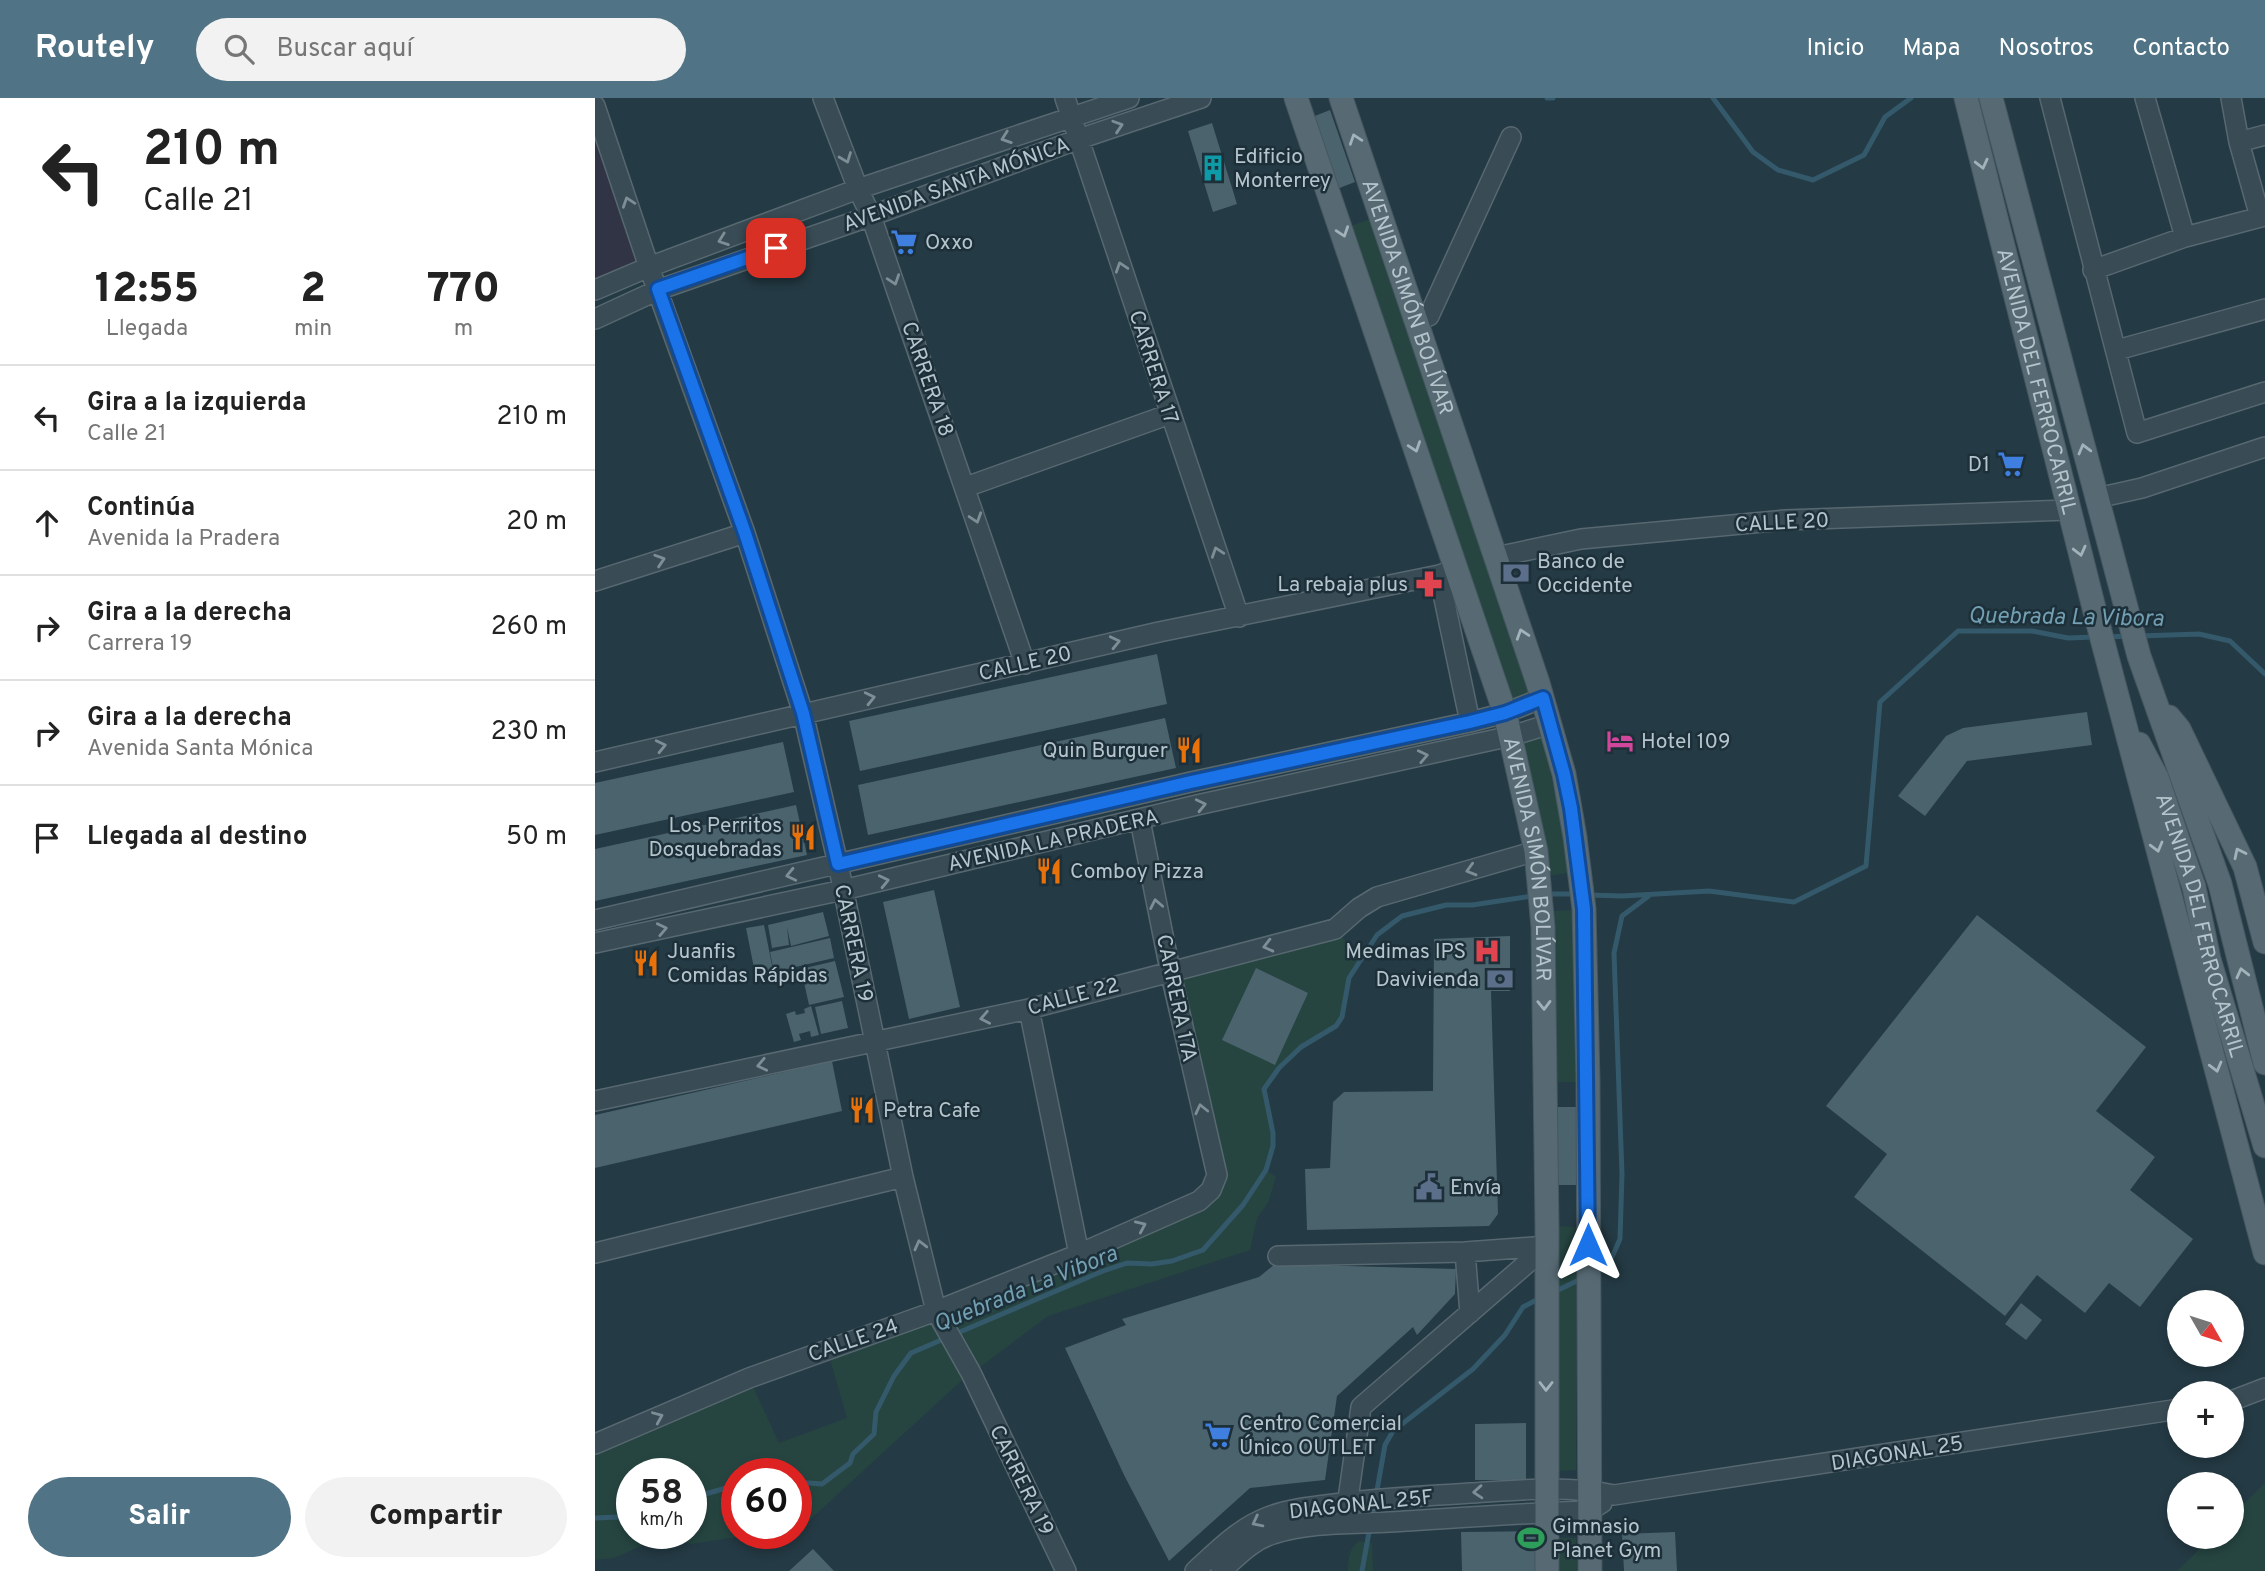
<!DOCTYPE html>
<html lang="es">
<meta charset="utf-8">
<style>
body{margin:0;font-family:Overpass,sans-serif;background:#f2f2f2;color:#222;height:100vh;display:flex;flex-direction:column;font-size:26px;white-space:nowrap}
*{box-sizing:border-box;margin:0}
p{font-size:23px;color:#767676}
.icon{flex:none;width:38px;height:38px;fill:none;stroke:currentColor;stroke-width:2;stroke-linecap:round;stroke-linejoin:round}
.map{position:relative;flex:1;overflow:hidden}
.sheet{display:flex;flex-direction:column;background:#fff;width:595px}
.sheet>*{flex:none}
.top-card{background:#fff;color:#222;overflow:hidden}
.needle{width:46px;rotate:129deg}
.controls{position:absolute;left:1572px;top:1192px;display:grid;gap:14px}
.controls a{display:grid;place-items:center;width:77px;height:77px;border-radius:50%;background:#fff;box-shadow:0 4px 10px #0003;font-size:35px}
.speed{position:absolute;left:21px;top:1360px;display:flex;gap:14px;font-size:35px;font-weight:700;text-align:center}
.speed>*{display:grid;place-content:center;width:91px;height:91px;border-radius:50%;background:#fff;box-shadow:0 4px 10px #0003;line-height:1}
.speed small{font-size:18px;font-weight:400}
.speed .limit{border:10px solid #d22;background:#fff;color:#111}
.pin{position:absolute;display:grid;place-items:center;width:60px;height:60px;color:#fff;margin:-30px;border-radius:14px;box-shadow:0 4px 10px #0006}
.me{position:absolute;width:77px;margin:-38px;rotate:0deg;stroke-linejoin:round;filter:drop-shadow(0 0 5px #0008)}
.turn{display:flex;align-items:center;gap:24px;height:147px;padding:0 28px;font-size:32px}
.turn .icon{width:91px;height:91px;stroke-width:2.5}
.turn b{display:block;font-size:49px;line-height:60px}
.eta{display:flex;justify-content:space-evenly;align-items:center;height:119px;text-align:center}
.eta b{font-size:42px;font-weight:800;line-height:49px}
.action{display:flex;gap:14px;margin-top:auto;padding:14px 28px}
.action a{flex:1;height:80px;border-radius:42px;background:#507385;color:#fff;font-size:28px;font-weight:800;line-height:80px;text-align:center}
.action a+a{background:#f2f2f2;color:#222}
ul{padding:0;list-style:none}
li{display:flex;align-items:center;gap:21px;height:105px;padding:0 28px;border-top:2px solid #e0e0e0}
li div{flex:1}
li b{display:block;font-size:26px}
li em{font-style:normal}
header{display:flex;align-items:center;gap:42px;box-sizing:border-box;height:98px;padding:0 35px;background:#507385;color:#fff}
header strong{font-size:33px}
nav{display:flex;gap:38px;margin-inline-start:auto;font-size:24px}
.search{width:490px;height:63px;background:#f2f2f2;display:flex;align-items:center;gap:18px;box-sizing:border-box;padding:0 24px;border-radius:38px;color:#767676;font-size:26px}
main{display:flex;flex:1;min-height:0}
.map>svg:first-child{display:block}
.medical{fill:#313444}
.green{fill:#264541;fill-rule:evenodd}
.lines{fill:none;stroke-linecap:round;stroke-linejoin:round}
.stream{stroke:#34596b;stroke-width:5}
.building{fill:#4a636d}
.minor-casing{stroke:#576871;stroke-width:22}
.major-casing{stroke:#455760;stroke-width:25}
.minor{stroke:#394b54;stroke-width:19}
.major{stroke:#576a74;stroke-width:23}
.oneway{stroke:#7e8e97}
.oneway2{stroke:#a3b3bb}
.route-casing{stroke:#114b97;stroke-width:18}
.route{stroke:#1a73e8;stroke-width:12}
.labels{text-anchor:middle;stroke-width:5;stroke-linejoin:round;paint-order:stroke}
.poi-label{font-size:21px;fill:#b6c5cd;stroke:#1d3039;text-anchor:start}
.street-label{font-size:21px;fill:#b6c5cd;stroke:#1d3039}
.water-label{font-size:23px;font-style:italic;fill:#739fb3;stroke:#1d3039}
</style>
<header>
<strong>Routely</strong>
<div class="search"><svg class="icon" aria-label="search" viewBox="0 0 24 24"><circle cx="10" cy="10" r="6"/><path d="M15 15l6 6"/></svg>Buscar aquí</div>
<nav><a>Inicio</a><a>Mapa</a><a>Nosotros</a><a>Contacto</a></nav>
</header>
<main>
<section class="sheet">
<div class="top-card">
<div class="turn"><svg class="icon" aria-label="left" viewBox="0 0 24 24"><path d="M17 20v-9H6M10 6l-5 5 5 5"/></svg><div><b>210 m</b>Calle 21</div></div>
</div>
<div class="eta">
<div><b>12:55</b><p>Llegada</p></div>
<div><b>2</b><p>min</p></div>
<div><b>770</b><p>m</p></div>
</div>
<ul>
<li><svg class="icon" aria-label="left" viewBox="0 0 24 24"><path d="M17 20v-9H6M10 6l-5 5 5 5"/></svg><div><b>Gira a la izquierda</b><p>Calle 21</p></div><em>210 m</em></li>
<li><svg class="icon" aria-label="ahead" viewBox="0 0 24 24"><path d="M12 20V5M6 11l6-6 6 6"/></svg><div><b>Continúa</b><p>Avenida la Pradera</p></div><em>20 m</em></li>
<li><svg class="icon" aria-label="right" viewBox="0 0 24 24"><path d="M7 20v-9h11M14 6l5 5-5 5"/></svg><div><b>Gira a la derecha</b><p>Carrera 19</p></div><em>260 m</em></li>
<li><svg class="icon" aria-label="right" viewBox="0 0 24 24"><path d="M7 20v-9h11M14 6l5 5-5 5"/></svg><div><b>Gira a la derecha</b><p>Avenida Santa Mónica</p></div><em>230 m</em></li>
<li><svg class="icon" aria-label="arrive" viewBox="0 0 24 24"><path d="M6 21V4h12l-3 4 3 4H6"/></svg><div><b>Llegada al destino</b></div><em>50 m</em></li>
</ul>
<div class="action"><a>Salir</a><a>Compartir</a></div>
</section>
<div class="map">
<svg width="1670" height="1473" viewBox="0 0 1670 1473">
<rect width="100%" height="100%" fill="#243a44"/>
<path class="medical" d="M0 8 54 169 0 192Z"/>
<path class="green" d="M775 121 938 604 919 612 756 128Z
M946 629 970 743 974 775 953 778 925 635Z
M977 812 981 984H963L958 813Z
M740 831 766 861 754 880 747 919 741 928 706 949 684 970 669 991C675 1026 681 1036 671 1072L681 1079 673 1105 662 1120 655 1152 453 1218 364 1285 207 1429 201 1430V1376H142V1435H167L96 1446 69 1438 19 1460 0 1462V1346L154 1280 184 1345 252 1320 232 1251 616 1092 575 872ZM37 1376H96V1435H37Z
M962 1128 981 1129V1372L964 1373Z
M1670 1385V1473H1582L1617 1439 1636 1438V1419Z
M963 1440H981L982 1473H963Z
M764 1443 777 1445 778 1473H753C753 1461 754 1450 764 1443Z"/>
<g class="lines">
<path class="stream" d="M952 0H958
M1118 0 1158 54 1183 72 1218 82 1269 57 1290 19 1316 0
M1544 538 1604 536 1635 543 1670 576
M1512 539 1534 538
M951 796H980
M993 797 1027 798 1114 793 1199 804 1271 768 1285 604 1363 533H1437L1473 540 1499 539
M1000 1174 1013 1168 1025 1141 1027 1076 1019 855 1027 818 1055 797
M959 1194 988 1180
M360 1236 508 1173 532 1165 557 1166 577 1163 608 1152 648 1107 671 1072 678 1048V1035L669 991 684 970 706 949 741 928 747 919 754 880 782 837 807 818 851 807H877L938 798
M201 1384 227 1386 255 1365 258 1356 279 1336 281 1314 299 1278 316 1255 351 1240
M781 1398 790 1347 798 1333 878 1271 910 1237 928 1209 947 1199
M96 1400 142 1387
M0 1420 24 1419 37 1422
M767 1473 779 1407"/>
</g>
<path class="building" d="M735 12 760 84 742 91 717 19Z
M617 25 642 106 618 114 593 33Z
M562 556 572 606 265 673 254 623Z
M1492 614 1497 647 1372 663 1330 718 1303 698 1351 638 1368 630Z
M570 620 581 670 273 737 263 687Z
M188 644 199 694 0 737V685Z
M201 707 212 757 0 803V751Z
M339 792 365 909 314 921 288 804Z
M228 814 234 838 196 848 192 829 194 847 177 850 173 827Z
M1382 817 1551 949 1501 1013 1560 1059 1535 1092 1598 1141 1545 1209 1514 1185 1490 1215 1442 1177 1410 1218 1259 1099 1292 1056 1231 1008Z
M169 827 178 872 160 875 151 830Z
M915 838V893H896L903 1116 894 1128 712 1132 710 1071 735 1070 738 1004 749 994 838 993 839 841Z
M235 840 239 860 179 874 175 854Z
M240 863 249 899 214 907 206 871Z
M661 870 713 895 680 967 627 942Z
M247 903 253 930 226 936 220 909Z
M216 908 224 937 216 939 215 933 204 936 206 942 199 944 191 916 200 913 201 917 210 915 209 911Z
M237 963 247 1013 0 1070V1017Z
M962 1009H981V1087H963Z
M680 1166 861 1171 860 1196 822 1237 818 1229 742 1298 730 1382 655 1390 574 1463 529 1377 470 1250 531 1227 527 1221 664 1179Z
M1426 1205 1447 1222 1431 1242 1410 1226Z
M931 1325V1382H880V1326Z
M943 1433V1473H867L866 1434Z
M1080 1434 1082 1473H1029L1027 1436Z
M218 1451 239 1473H194Z"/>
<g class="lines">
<g class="minor-casing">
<path id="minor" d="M228 0 263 91 276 118 430 566
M470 0 644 519
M1455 0 1542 335 1670 294
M1550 0 1590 139
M1636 0 1644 44 1665 119
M0 8 54 169 150 435 208 615 243 766 308 1079 341 1213 376 1275 471 1473
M1644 44 1670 37
M1498 172 1590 139 1670 118
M0 192 54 169 263 91 534 0
M0 221 63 192 276 118 484 41 606 0
M821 221 834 218 916 39
M1522 252 1670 211
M371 389 575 316
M1502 400 1547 390 1670 349
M901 459 986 441 1190 422 1474 412
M844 477 875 624
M0 483 150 435
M0 664 564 534 844 477 861 471
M0 822 596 684 875 624 910 615 948 600
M0 845 248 792 602 707 916 638 955 626
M434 911 484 1156
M0 1003 434 911 740 831 764 810 782 799 941 753
M870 1154 875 1215
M0 1155 308 1079
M683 1158 870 1154 952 1148
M1636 1303 1670 1290
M0 1346 154 1280 341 1213 484 1156 604 1103 616 1092 622 1077 575 872 545 722
M751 1415 766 1309 952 1148
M600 1473C623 1452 644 1430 673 1419 696 1410 722 1408 747 1405 789 1400 832 1398 875 1395 923 1392 972 1387 1019 1397L1584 1311
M626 1473C642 1459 657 1442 678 1436 715 1424 757 1426 795 1424 862 1420 928 1415 994 1413L1007 1405"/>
</g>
<g class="major-casing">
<g id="major">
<path id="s1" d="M701 0 910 615 941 753 948 829 952 1128V1473"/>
<path id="s2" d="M746 0 943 585 969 676 980 739 989 811 993 983 995 1473"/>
<path id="s3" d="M1371 0 1502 522 1670 1155"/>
<path d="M1396 0 1544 558 1625 786 1670 965"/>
<path d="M1574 619 1584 631 1650 769 1670 844"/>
<path id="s4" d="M1544 646 1562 680 1599 789 1614 861 1670 1048"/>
</g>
</g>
<use href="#minor" class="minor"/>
<use href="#major" class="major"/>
</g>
<defs><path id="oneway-chevron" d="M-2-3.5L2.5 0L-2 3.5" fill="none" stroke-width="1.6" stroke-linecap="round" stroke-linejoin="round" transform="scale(1.75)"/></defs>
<g class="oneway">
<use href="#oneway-chevron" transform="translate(523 28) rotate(-18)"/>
<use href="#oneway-chevron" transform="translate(411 40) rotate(161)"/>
<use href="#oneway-chevron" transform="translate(251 60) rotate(69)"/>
<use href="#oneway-chevron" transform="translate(33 104) rotate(-109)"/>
<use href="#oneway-chevron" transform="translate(128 142) rotate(160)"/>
<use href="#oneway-chevron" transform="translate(526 169) rotate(-108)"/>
<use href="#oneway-chevron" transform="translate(299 182) rotate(71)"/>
<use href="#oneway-chevron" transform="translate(381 420) rotate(72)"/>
<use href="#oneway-chevron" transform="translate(622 454) rotate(-109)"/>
<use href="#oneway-chevron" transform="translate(65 462) rotate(-18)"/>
<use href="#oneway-chevron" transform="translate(520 544) rotate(-13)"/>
<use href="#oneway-chevron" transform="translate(275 600) rotate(-13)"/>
<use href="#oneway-chevron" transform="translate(66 648) rotate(-13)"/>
<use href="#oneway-chevron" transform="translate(828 658) rotate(-12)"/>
<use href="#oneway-chevron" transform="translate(606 707) rotate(-13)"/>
<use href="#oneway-chevron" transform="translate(876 772) rotate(164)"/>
<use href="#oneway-chevron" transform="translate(196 777) rotate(167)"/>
<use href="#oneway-chevron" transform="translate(289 783) rotate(-13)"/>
<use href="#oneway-chevron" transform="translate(561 806) rotate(-101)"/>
<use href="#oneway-chevron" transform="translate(67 831) rotate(-12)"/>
<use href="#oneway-chevron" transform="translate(673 848) rotate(166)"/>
<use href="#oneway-chevron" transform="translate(390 920) rotate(169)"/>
<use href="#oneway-chevron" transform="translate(167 967) rotate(168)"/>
<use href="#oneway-chevron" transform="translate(606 1011) rotate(-103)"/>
<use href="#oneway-chevron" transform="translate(546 1128) rotate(-24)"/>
<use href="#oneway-chevron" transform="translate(325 1147) rotate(-104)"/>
<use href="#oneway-chevron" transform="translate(63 1319) rotate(-23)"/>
<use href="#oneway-chevron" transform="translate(883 1394) rotate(176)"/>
<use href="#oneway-chevron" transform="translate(662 1424) rotate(153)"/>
</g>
<g class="oneway2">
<use href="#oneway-chevron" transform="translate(760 41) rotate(-109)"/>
<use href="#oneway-chevron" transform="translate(1387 66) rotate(76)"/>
<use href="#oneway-chevron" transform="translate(748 134) rotate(71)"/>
<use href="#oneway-chevron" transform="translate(820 349) rotate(71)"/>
<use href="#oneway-chevron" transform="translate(1489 351) rotate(-105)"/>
<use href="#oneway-chevron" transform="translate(1485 453) rotate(76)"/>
<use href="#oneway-chevron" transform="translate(927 536) rotate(-108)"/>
<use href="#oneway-chevron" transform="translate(1562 749) rotate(75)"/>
<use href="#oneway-chevron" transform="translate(1644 755) rotate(-116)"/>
<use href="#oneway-chevron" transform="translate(1647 875) rotate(-104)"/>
<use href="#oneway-chevron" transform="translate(949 907) rotate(89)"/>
<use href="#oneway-chevron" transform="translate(1621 969) rotate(75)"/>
<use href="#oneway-chevron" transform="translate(951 1288) rotate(90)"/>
</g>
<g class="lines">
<g class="route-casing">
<path id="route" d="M181 150 63 191 150 435 208 615 243 766 596 684 875 624 910 615 948 600 969 676 976 710 989 811 993 1147"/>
</g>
<use href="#route" class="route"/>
</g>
<defs>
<g id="building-bare" transform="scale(2.1)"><path d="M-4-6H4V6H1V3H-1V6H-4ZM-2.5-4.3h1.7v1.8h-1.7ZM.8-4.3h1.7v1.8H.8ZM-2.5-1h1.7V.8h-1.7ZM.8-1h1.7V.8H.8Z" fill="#0f9aa8" stroke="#1d3039" stroke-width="2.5" paint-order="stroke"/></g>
<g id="supermarket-bare" transform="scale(2.1)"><path d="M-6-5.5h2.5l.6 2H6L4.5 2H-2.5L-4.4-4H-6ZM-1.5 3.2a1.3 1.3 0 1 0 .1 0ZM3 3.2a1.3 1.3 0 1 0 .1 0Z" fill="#3f7fe0" stroke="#1d3039" stroke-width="2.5" paint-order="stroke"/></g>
<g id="bank-bare" transform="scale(2.1)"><path d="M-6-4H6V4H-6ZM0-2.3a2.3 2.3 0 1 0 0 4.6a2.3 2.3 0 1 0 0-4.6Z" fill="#5c6f8a" stroke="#1d3039" stroke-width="2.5" paint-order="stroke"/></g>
<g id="pharmacy-bare" transform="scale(2.1)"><path d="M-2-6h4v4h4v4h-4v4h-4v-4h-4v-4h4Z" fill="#e0444e" stroke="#1d3039" stroke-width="2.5" paint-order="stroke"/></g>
<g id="hotel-bare" transform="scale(2.1)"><path d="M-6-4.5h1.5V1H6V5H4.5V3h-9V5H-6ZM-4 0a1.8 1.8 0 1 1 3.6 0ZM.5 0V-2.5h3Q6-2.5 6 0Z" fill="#d1479c" stroke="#1d3039" stroke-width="2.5" paint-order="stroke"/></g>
<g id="restaurant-bare" transform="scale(2.1)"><path d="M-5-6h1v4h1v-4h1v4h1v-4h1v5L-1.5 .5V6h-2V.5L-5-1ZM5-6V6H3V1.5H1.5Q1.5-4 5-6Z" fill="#e8710a" stroke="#1d3039" stroke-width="2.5" paint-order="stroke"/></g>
<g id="hospital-bare" transform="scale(2.1)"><path d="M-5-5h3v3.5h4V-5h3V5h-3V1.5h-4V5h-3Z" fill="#e0444e" stroke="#1d3039" stroke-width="2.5" paint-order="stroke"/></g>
<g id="civic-bare" transform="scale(2.1)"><path d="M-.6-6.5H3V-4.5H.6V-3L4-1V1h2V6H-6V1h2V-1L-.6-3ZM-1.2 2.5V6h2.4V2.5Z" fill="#5c6f8a" stroke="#1d3039" stroke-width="2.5" paint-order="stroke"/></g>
<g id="stadium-bare" transform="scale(2.1)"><path d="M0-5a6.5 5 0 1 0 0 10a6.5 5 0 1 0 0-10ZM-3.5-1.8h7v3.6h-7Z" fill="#2e9e5b" stroke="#1d3039" stroke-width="2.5" paint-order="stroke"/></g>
</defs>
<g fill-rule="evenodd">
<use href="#building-bare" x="618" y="70"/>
<use href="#supermarket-bare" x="309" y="144"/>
<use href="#supermarket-bare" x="1416" y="366"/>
<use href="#bank-bare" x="921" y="475"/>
<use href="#pharmacy-bare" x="834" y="486"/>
<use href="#hotel-bare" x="1025" y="643"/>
<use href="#restaurant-bare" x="594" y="652"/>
<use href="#restaurant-bare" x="208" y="739"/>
<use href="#restaurant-bare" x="454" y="773"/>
<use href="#hospital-bare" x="892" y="853"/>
<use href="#restaurant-bare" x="51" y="865"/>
<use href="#bank-bare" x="905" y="881"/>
<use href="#restaurant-bare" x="267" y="1012"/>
<use href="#civic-bare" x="834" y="1089"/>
<use href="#supermarket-bare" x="623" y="1337"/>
<use href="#stadium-bare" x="936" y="1440"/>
</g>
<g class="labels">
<g class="poi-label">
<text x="639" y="65">Edificio<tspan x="639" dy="24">Monterrey</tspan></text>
<text x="330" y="151">Oxxo</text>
<text x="1395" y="373" text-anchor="end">D1</text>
<text x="942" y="470">Banco de<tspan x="942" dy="24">Occidente</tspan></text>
<text x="813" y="493" text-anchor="end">La rebaja plus</text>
<text x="1046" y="650">Hotel 109</text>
<text x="573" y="659" text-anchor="end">Quin Burguer</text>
<text x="187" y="734" text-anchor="end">Los Perritos<tspan x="187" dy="24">Dosquebradas</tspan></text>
<text x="475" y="780">Comboy Pizza</text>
<text x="72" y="860">Juanfis<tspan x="72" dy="24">Comidas Rápidas</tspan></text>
<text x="871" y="860" text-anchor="end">Medimas IPS</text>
<text x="884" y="888" text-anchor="end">Davivienda</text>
<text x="288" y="1019">Petra Cafe</text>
<text x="855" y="1096">Envía</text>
<text x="644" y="1332">Centro Comercial<tspan x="644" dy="24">Único OUTLET</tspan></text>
<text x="957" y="1435">Gimnasio<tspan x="957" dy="24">Planet Gym</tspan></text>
</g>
<g class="street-label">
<text transform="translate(361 86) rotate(-20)" y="7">AVENIDA SANTA MÓNICA</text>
<text dy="7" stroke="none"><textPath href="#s2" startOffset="210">AVENIDA SIMÓN BOLÍVAR</textPath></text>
<text transform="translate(559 269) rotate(72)" y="7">CARRERA 17</text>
<text transform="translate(333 281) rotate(71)" y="7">CARRERA 18</text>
<text dy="7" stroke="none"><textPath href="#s3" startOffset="292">AVENIDA DEL FERROCARRIL</textPath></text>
<text transform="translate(1187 424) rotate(-3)" y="7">CALLE 20</text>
<text transform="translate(430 565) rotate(-13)" y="7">CALLE 20</text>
<text transform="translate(458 742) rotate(-13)" y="7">AVENIDA LA PRADERA</text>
<text dy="7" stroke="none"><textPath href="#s1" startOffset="798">AVENIDA SIMÓN BOLÍVAR</textPath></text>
<text dy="7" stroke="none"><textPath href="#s4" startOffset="192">AVENIDA DEL FERROCARRIL</textPath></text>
<text transform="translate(259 845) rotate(78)" y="7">CARRERA 19</text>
<text transform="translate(478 898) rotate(-15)" y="7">CALLE 22</text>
<text transform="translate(582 900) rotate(78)" y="7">CARRERA 17A</text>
<text transform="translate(258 1242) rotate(-19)" y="7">CALLE 24</text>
<text transform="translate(1302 1355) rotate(-9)" y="7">DIAGONAL 25</text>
<text transform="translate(427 1382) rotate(64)" y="7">CARRERA 19</text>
<text transform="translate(766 1406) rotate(-6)" y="7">DIAGONAL 25F</text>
</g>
<g class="water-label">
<text transform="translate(1471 518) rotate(1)" y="8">Quebrada La Vibora</text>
<text transform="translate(430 1190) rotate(-22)" y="8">Quebrada La Vibora</text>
</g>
</g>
</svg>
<div class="controls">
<a><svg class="needle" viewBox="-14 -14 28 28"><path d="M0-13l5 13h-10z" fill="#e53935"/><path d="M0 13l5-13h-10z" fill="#767676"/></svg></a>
<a>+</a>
<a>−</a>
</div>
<div class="speed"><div>58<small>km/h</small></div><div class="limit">60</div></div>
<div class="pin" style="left:181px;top:150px;background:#d93025"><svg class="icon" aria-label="arrive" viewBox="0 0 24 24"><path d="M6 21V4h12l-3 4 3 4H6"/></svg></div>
<svg class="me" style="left:993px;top:1147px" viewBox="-20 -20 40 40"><path d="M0-17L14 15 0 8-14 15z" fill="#1a73e8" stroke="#fff" stroke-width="4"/></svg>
</div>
</main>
